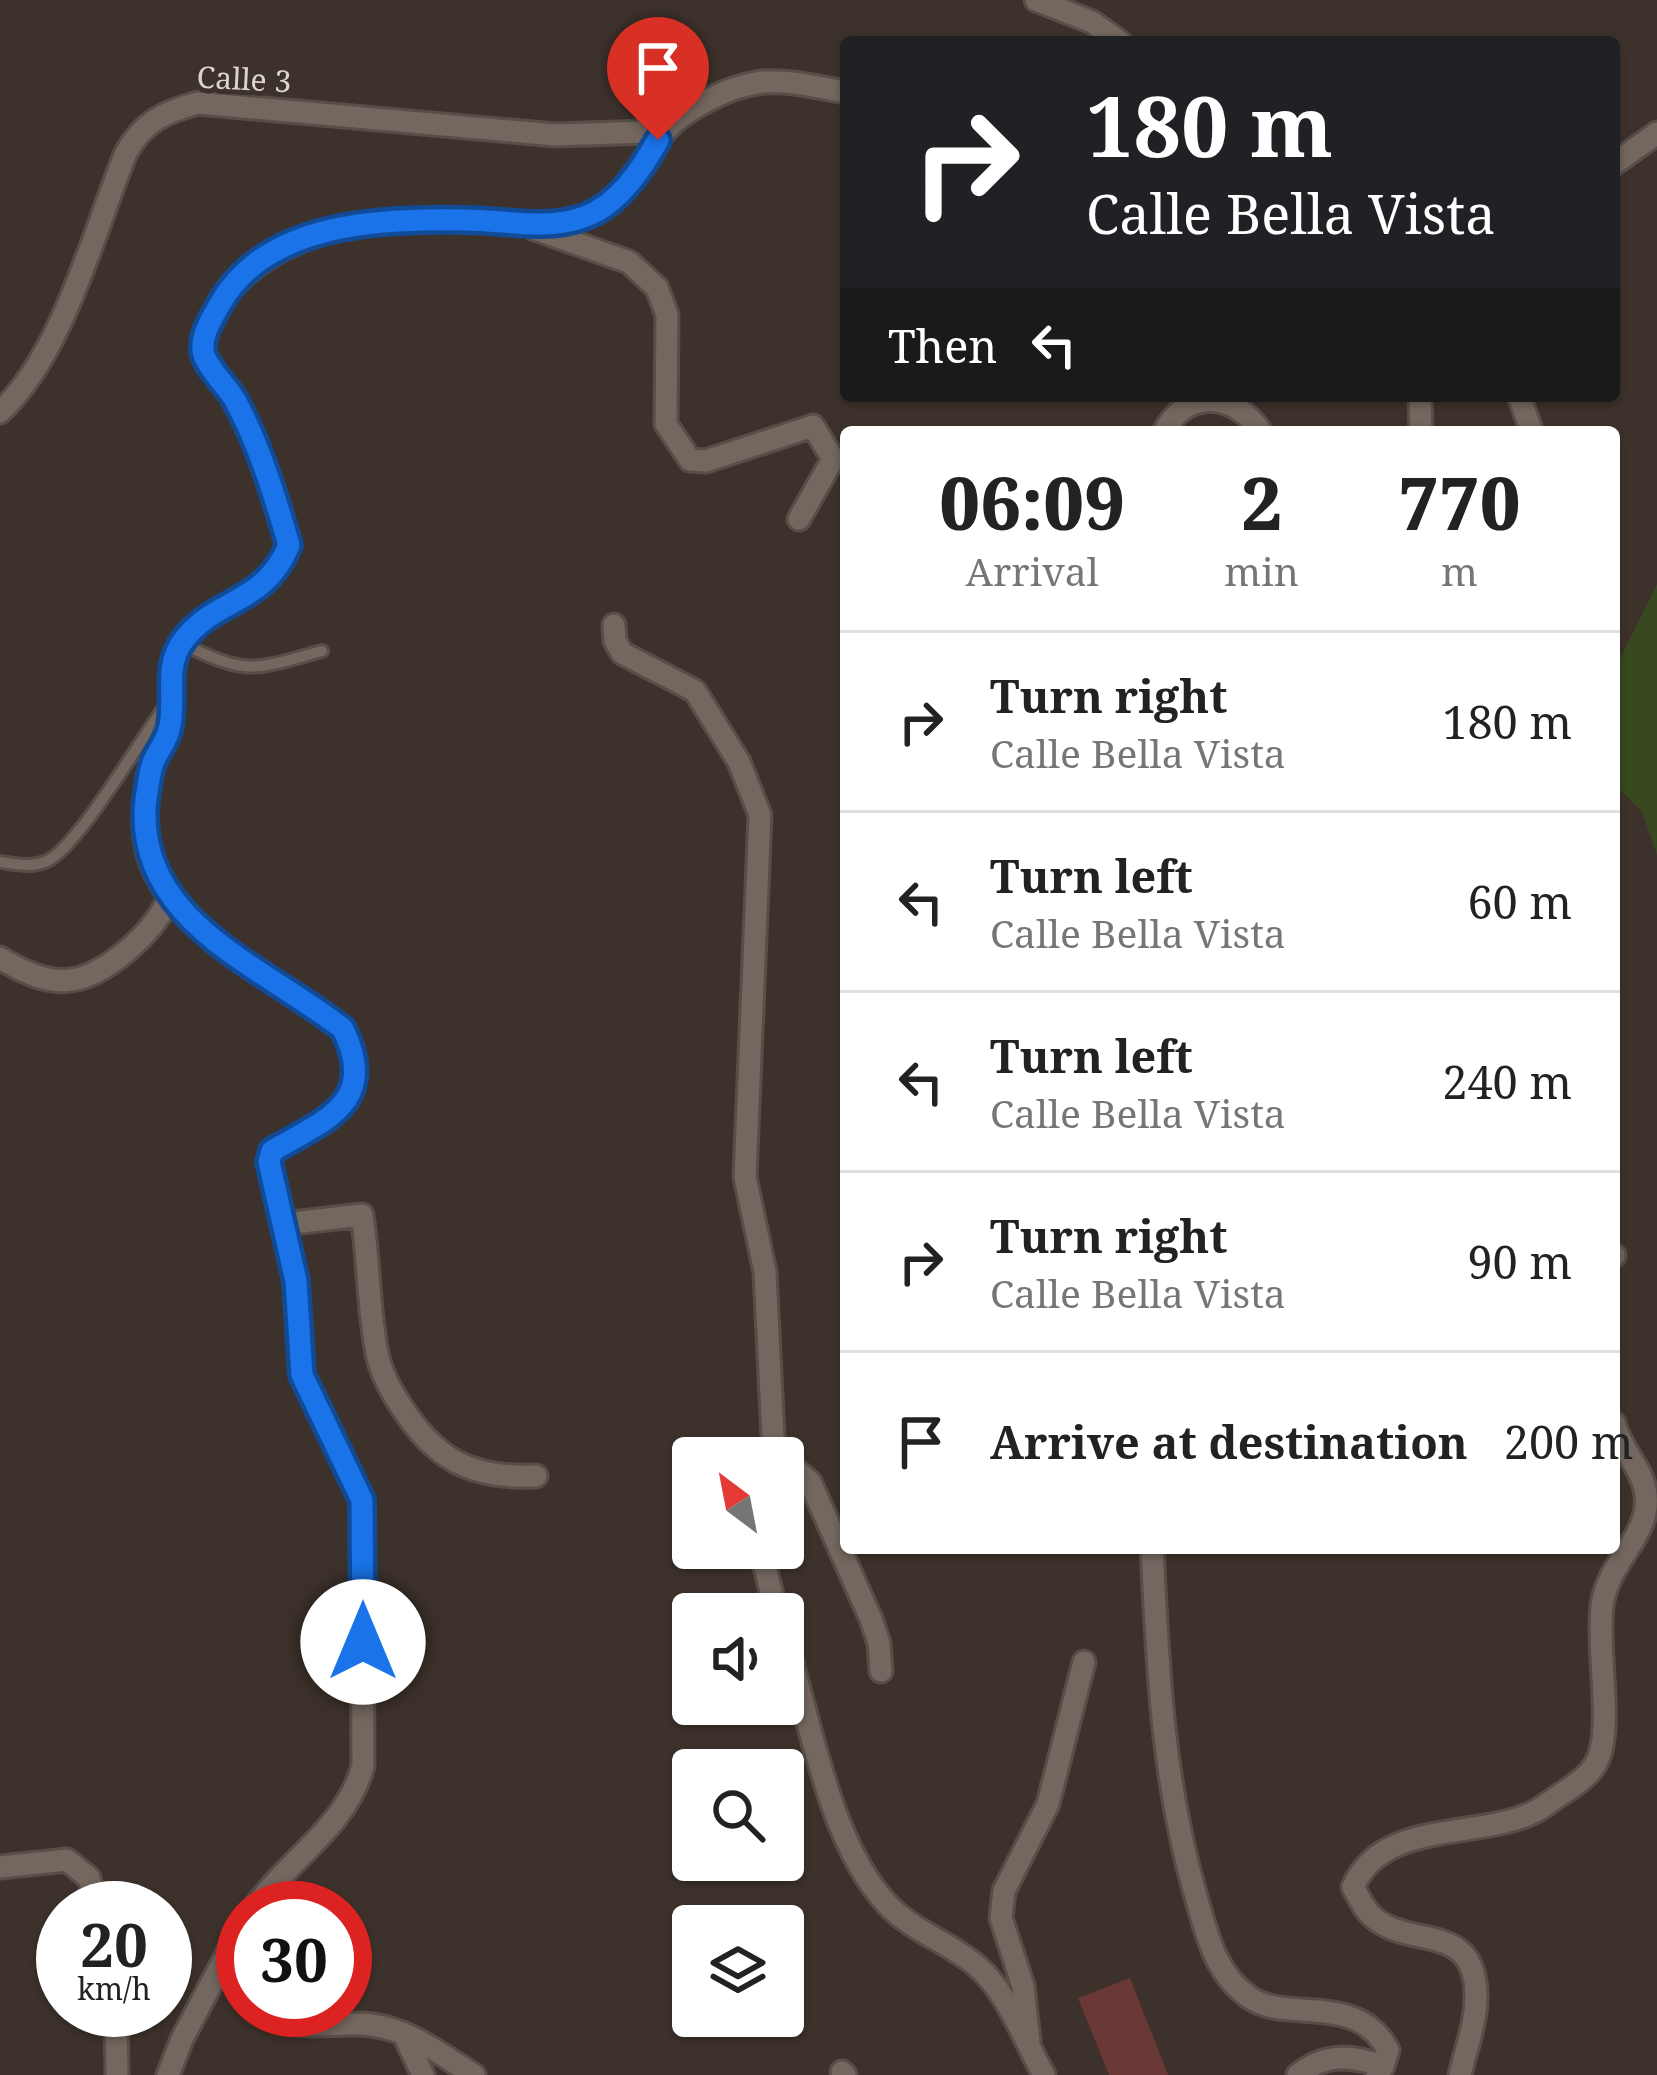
<!DOCTYPE html>
<style>
body{margin:0;font-family:"Noto Serif",serif;background:#f6f6f6;color:#222;height:100vh;display:flex;flex-direction:column;font-size:45px;white-space:nowrap}
*{box-sizing:border-box;margin:0}
p{font-size:39px;color:#767676}
.icon{flex:none;width:66px;height:66px;fill:none;stroke:currentColor;stroke-width:2;stroke-linecap:round;stroke-linejoin:round}
.map{position:relative;flex:1;overflow:hidden}
.panel{position:absolute;left:840px;top:426px;width:780px;height:1128px;display:flex;flex-direction:column;background:#fff;border-radius:12px;box-shadow:0 3px 9px #0004}
.panel>*{flex:none}
.top-card{position:absolute;left:840px;top:36px;width:780px;height:366px;border-radius:12px;box-shadow:0 3px 9px #0004;background:#202124;color:#fff;overflow:hidden}
.needle{width:78px;rotate:328deg}
.buttons{position:absolute;left:672px;top:1437px;display:grid;gap:24px}
.buttons a{display:grid;place-items:center;width:132px;height:132px;border-radius:12px;background:#fff;box-shadow:0 3px 9px #0004;font-size:60px}
.speed{position:absolute;left:36px;top:1881px;display:flex;gap:24px;font-size:60px;font-weight:700;text-align:center}
.speed>*{display:grid;place-content:center;width:156px;height:156px;border-radius:50%;background:#fff;box-shadow:0 3px 9px #0004;line-height:1}
.speed small{font-size:30px;font-weight:400}
.speed .limit{border:18px solid #d22;background:#fff;color:#111}
.pin{position:absolute;display:grid;place-items:center;width:102px;height:102px;color:#fff;margin:-123px -51px;border-radius:50% 50% 50% 0;rotate:-45deg;box-shadow:0 0 12px #0007}
.pin .icon{rotate:45deg}
.me{position:absolute;width:132px;margin:-66px;rotate:0deg;stroke-linejoin:round;filter:drop-shadow(0 0 9px #0008)}
.turn{display:flex;align-items:center;gap:42px;height:252px;padding:0 48px;font-size:54px}
.turn .icon{width:156px;height:156px;stroke-width:2.5}
.turn b{display:block;font-size:84px;line-height:102px}
.then{display:flex;align-items:center;height:114px;padding:0 48px;background:#0003;gap:24px;font-size:45px}
.eta{display:flex;justify-content:space-evenly;align-items:center;height:204px;text-align:center}
.eta b{font-size:72px;font-weight:800;line-height:84px}
ul{padding:0;list-style:none}
li{display:flex;align-items:center;gap:36px;height:180px;padding:0 48px;border-top:3px solid #e0e0e0}
li div{flex:1}
li b{display:block;font-size:45px}
li em{font-style:normal}
.map>svg:first-child{display:block}
.green{fill:#38491f}
.building{fill:#6a3937}
.lines{fill:none;stroke-linecap:round;stroke-linejoin:round}
.service-casing{stroke:#574e48;stroke-width:16}
.minor-casing{stroke:#574e48;stroke-width:27}
.service{stroke:#73675f;stroke-width:10}
.minor{stroke:#73675f;stroke-width:21}
.route-casing{stroke:#114b97;stroke-width:30}
.route{stroke:#1a73e8;stroke-width:21}
.labels{text-anchor:middle;stroke-width:10;stroke-linejoin:round;paint-order:stroke}
.street-label{font-size:30px;fill:#dbd4cf;stroke:#3d322b}
</style>
<div class="map">
<svg width="1657" height="2075" viewBox="0 0 1657 2075">
<rect width="100%" height="100%" fill="#3d322b"/>
<path class="green" d="M1657 584V855L1642 812 1614 783V671Z"/>
<path class="building" d="M1130 1978 1168 2075H1109L1078 1998Z"/>
<g class="lines">
<g class="service-casing">
<path id="service" d="M181 643C248 676 253 670 322 651
M0 862C15 864 33 868 47 861 79 846 143 735 168 702"/>
</g>
<g class="minor-casing">
<path id="minor" d="M1036 0 1092 22 1120 42
M1614 164 1657 133
M535 229 629 262 657 288 667 315 666 424 690 460 706 461 813 426 833 459 799 519
M1420 396 1421 432
M1519 396 1532 432
M0 412C63 354 93 233 126 153 143 122 164 112 198 103L555 135 648 132 669 126
M1164 432C1188 387 1235 393 1261 432
M614 625 615 641 622 653 695 691 739 762 760 815 745 1177 765 1272 774 1458
M0 958C52 990 82 989 129 949 147 933 159 919 170 897
M284 1224 362 1215C369 1260 368 1308 377 1353 380 1370 390 1389 399 1403 434 1459 470 1479 536 1476
M1614 1255V1256
M783 1459 810 1482 871 1619 879 1643 881 1671
M760 1548 777 1614
M1152 1548C1158 1669 1162 1776 1195 1893 1206 1931 1214 1973 1249 1997 1286 2024 1357 1991 1388 2050L1383 2066
M783 1633C810 1715 827 1840 887 1904 913 1932 949 1942 977 1966 1008 1993 1024 2040 1044 2075
M0 1867 67 1860 89 1878 97 1908
M254 1908C289 1859 347 1826 363 1766L362 1500 302 1375 296 1281 269 1162 272 1151C324 1120 379 1103 343 1029 277 976 147 927 144 827 144 807 147 782 153 763 157 752 166 742 169 730 177 701 163 668 183 641 213 598 265 605 289 545 275 497 259 443 234 399 226 386 207 369 204 354 199 332 218 303 232 288 295 219 399 215 488 221 520 223 557 230 587 216 623 200 639 166 661 136 680 110 731 85 764 82 791 80 820 88 846 92
M116 2010 117 2075
M261 2010C297 2035 332 2020 372 2025 411 2030 441 2055 474 2075
M403 2033 423 2075
M1029 2041 1023 1986 1001 1918 1004 1891 1048 1804 1084 1662
M842 2072 845 2075
M168 2075 182 2039 243 1924
M1298 2075C1325 2053 1351 2055 1383 2066L1377 2075
M1460 2075C1466 2048 1477 2021 1476 1993 1474 1922 1411 1949 1374 1918 1364 1910 1359 1897 1353 1887 1382 1820 1476 1839 1532 1813 1543 1808 1553 1799 1563 1793 1579 1782 1594 1773 1600 1754 1611 1718 1597 1647 1602 1606 1608 1558 1655 1534 1645 1489 1640 1465 1619 1447 1614 1423"/>
</g>
<use href="#service" class="service"/>
<use href="#minor" class="minor"/>
</g>
<g class="lines">
<g class="route-casing">
<path id="route" d="M363 1642 362 1500 302 1375 296 1281 269 1162 272 1151C325 1120 379 1103 343 1029 265 967 132 921 146 799 148 788 149 774 153 763 157 752 166 742 169 730 177 701 163 668 183 641 214 598 265 605 289 545 275 497 259 444 235 400 227 386 209 370 204 355 199 338 212 318 220 304 266 222 383 218 466 220 505 220 546 231 584 217 618 205 641 170 658 140"/>
</g>
<use href="#route" class="route"/>
</g>
<g class="labels">
<g class="street-label">
<text transform="translate(244 80) rotate(3)" y="10">Calle 3</text>
</g>
</g>
</svg>
<div class="buttons">
<a><svg class="needle" viewBox="-14 -14 28 28"><path d="M0-13l5 13h-10z" fill="#e53935"/><path d="M0 13l5-13h-10z" fill="#767676"/></svg></a>
<a><svg class="icon" aria-label="sound" viewBox="0 0 24 24"><path d="M4 9h4l5-4v14l-5-4H4zM17 9q2 3 0 6"/></svg></a>
<a><svg class="icon" aria-label="search" viewBox="0 0 24 24"><circle cx="10" cy="10" r="6"/><path d="M15 15l6 6"/></svg></a>
<a><svg class="icon" aria-label="layers" viewBox="0 0 24 24"><path d="M12 4l9 5-9 5-9-5zM3 14l9 5 9-5"/></svg></a>
</div>
<div class="speed"><div>20<small>km/h</small></div><div class="limit">30</div></div>
<div class="pin" style="left:658px;top:140px;background:#d93025"><svg class="icon" aria-label="arrive" viewBox="0 0 24 24"><path d="M6 21V4h12l-3 4 3 4H6"/></svg></div>
<svg class="me" style="left:363px;top:1642px" viewBox="-20 -20 40 40"><circle r="19" fill="#fff"/><path d="M0-13L10 11 0 6-10 11z" fill="#1a73e8"/></svg>
<div class="top-card">
<div class="turn"><svg class="icon" aria-label="right" viewBox="0 0 24 24"><path d="M7 20v-9h11M14 6l5 5-5 5"/></svg><div><b>180 m</b>Calle Bella Vista</div></div>
<div class="then">Then<svg class="icon" aria-label="left" viewBox="0 0 24 24"><path d="M17 20v-9H6M10 6l-5 5 5 5"/></svg></div>
</div>
<section class="panel">
<div class="eta">
<div><b>06:09</b><p>Arrival</p></div>
<div><b>2</b><p>min</p></div>
<div><b>770</b><p>m</p></div>
</div>
<ul>
<li><svg class="icon" aria-label="right" viewBox="0 0 24 24"><path d="M7 20v-9h11M14 6l5 5-5 5"/></svg><div><b>Turn right</b><p>Calle Bella Vista</p></div><em>180 m</em></li>
<li><svg class="icon" aria-label="left" viewBox="0 0 24 24"><path d="M17 20v-9H6M10 6l-5 5 5 5"/></svg><div><b>Turn left</b><p>Calle Bella Vista</p></div><em>60 m</em></li>
<li><svg class="icon" aria-label="left" viewBox="0 0 24 24"><path d="M17 20v-9H6M10 6l-5 5 5 5"/></svg><div><b>Turn left</b><p>Calle Bella Vista</p></div><em>240 m</em></li>
<li><svg class="icon" aria-label="right" viewBox="0 0 24 24"><path d="M7 20v-9h11M14 6l5 5-5 5"/></svg><div><b>Turn right</b><p>Calle Bella Vista</p></div><em>90 m</em></li>
<li><svg class="icon" aria-label="arrive" viewBox="0 0 24 24"><path d="M6 21V4h12l-3 4 3 4H6"/></svg><div><b>Arrive at destination</b></div><em>200 m</em></li>
</ul>
</section>
</div>
